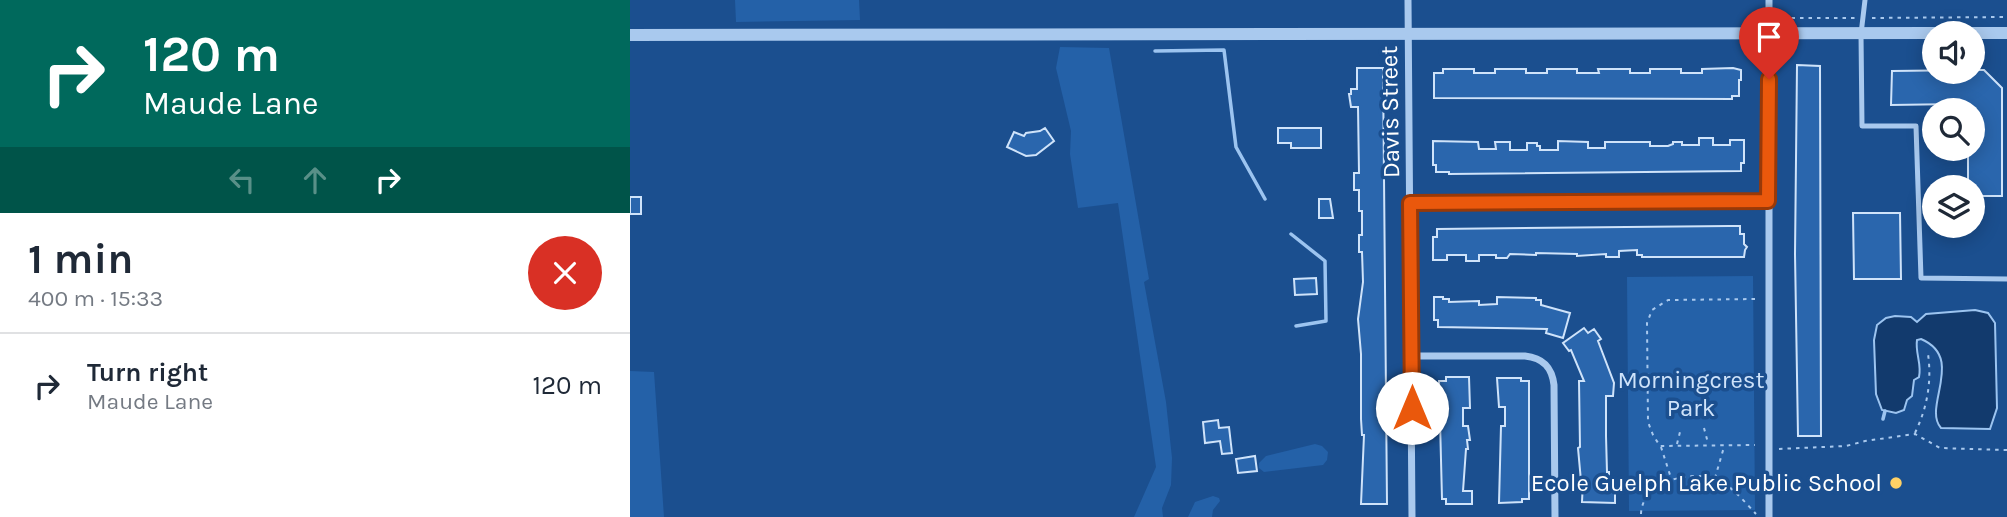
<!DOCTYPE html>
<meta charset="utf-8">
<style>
body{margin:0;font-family:Karla,sans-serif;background:#f2f2f3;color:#1f2937;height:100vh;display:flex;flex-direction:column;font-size:26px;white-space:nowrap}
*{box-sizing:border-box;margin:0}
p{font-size:23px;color:#747a83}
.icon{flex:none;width:38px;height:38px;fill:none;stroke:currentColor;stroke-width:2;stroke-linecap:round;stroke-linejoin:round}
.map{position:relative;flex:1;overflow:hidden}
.panel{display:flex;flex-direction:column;background:#fff;width:630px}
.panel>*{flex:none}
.top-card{background:#00695c;color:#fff;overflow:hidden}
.tools{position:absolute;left:1292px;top:21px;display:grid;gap:14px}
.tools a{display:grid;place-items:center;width:63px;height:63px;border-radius:50%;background:#fff;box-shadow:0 4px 18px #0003;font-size:35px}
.pin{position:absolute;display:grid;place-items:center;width:60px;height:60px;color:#fff;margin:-72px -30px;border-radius:50% 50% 50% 0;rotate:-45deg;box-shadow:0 0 7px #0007}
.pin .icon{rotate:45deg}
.me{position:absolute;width:77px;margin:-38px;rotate:0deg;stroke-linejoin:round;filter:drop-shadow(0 0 5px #0008)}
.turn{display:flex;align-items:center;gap:24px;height:147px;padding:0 28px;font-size:32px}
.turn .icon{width:91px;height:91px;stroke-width:2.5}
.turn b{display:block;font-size:49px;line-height:60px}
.lanes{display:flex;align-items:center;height:66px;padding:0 28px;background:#0003;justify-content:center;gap:35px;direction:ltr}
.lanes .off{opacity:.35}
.round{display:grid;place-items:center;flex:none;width:74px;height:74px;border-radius:37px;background:#f2f2f3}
.headline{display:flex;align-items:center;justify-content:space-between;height:119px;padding:0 28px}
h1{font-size:42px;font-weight:700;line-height:52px}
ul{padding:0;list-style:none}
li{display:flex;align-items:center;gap:21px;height:105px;padding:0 28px;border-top:2px solid #e0e1e3}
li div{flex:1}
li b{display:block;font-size:26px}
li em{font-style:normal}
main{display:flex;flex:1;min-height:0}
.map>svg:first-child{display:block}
.green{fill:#2461a8}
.water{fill:#123a6d;stroke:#9cc4f0;stroke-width:2}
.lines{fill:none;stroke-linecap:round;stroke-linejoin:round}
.stream{stroke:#9cc4f0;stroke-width:3.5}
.building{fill:#2a66ad;stroke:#cfe3fa;stroke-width:2}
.path{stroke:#a9c9ee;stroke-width:2;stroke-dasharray:3.5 5;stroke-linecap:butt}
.service{stroke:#a9c9ee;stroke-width:5}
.minor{stroke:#a9c9ee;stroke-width:7}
.tertiary{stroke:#a9c9ee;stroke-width:12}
.route-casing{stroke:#983908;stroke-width:18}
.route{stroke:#ea580c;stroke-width:12}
.poi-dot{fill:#ffd166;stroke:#1b4f8f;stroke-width:2.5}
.labels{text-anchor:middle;stroke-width:7;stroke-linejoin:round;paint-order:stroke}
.street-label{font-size:24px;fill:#fff;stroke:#1b4f8f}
.park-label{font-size:24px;fill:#cfe3fa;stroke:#1b4f8f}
.poi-label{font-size:24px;fill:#fff;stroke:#1b4f8f;text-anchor:end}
</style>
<main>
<section class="panel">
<div class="top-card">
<div class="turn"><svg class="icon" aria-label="right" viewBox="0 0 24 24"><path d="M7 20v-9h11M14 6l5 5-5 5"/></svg><div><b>120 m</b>Maude Lane</div></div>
<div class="lanes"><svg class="icon off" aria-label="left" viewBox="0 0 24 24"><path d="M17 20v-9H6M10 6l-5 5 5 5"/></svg><svg class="icon off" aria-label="ahead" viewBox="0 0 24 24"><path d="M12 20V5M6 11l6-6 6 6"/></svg><svg class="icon" aria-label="right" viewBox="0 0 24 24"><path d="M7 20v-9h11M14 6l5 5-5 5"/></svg></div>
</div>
<div class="headline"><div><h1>1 min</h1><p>400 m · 15:33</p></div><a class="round" style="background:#d93025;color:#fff"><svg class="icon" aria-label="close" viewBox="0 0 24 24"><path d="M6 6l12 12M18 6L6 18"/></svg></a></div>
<ul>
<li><svg class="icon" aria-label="right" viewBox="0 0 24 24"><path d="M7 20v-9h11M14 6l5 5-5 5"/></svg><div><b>Turn right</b><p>Maude Lane</p></div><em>120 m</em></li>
</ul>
</section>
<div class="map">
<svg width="1377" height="517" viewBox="0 0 1377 517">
<rect width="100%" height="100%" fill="#1b4f8f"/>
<path class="green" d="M105 0H229L230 20 106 22Z
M430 47 479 48 519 279 514 282 536 402 542 458 541 485 532 508 533 517H504L526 467 488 203 448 208 440 154 441 131 426 68Z
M1123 276 1125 510 999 511 997 277Z
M0 371 24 372 34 517H0Z
M685 444 692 446 698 452 697 460 693 465 634 472 629 468V463L636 456Z
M583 496 589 498 590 501 583 510 582 517H558L565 502Z"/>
<path class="water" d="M1345 310 1358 313 1365 323 1367 408 1360 429 1311 428C1292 407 1336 358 1291 339L1287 340C1285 353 1292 364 1289 377L1284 380 1282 396 1277 400 1274 410 1266 413 1252 410 1246 394 1244 340 1247 325 1256 318 1265 316 1281 317 1287 322 1296 314Z"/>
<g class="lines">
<path class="stream" d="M525 51 594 50 606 147 635 199
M661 234 695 261 696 321 666 326
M1253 419 1255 411"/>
</g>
<path class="building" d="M1167 65 1190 66 1191 436H1168L1165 254Z
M727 68H753L757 504H731L734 435H732L731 419V354L728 319 733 282 732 252H729V235H732V211H729V190H724V173H729L728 107H721L719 94H721V89H727Z
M1103 68 1111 70V80H1109V96H1102V99L804 98V73H813V69H844V73H865V69H896V73H917V69H947V73H969L968 69H1000V73H1020V69H1051V73H1072V69Z
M1342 70H1354L1372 88V196H1342V187H1338V149H1342V110H1332L1326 104 1261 105 1262 71Z
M415 128 424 141 406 155 396 156 377 147 384 132 394 136 396 133 410 131Z
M648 128H691V148H661V143H648Z
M1069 138H1083V145H1100V140H1114V163H1111V171L819 174V172H806V165H803V141L848 142 849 149H866L865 142H880V150H897V143H907V146H910V150H928V141L958 142V148H975V142H1020V146H1038L1043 144V142H1052V145H1069Z
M0 197H11V214H0Z
M689 199H700L703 218H689Z
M1223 213H1270L1271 279H1224Z
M1099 226H1110V234H1114V244L1117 247 1115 250 1114 257H1012V255H1007V250L989 251V257H976V254L947 256V254L906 253V255L880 254 877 258H866V255H849V261H836V255H817V260H803V237H807V229Z
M686 278 687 294 665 295 664 279Z
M804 297H813V299H819V302L849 301V305L867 304V297L906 298V300H911V305L940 313 933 338 916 333 917 329 808 327V320H804Z
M954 328 958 333 964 329 971 339 968 341 984 383 983 396H976V436L977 472H979V484H985V503L952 502 953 481H951L948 448 950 447 949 381H954L941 350 939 351 933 343Z
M816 377H839L840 408H833V426H838L840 440H837L838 449H836L833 491H842V504H816V499H812L809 381H816Z
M867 378H891V381H899V499H892V502L869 503 871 426H875V407H869Z
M588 420 589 428 599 427 602 453 592 454 590 441 575 443 573 422Z
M625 456 627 471 608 473 606 459Z"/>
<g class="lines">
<path class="path" d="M1153 18H1225
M1242 18 1377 17
M1125 299 1038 300 1022 310 1017 323 1018 422 1023 435 1030 446 1125 445
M1074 428 1078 443
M1285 433C1297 408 1302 382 1298 354
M1047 444 1051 428
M1031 447 1041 478
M1149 449 1216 446 1235 441 1285 434 1310 448 1377 450
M1085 478 1094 447
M1011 514C1012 482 1057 471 1083 478 1098 482 1115 502 1126 514"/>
<path class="service" d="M1235 0 1231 34 1232 126H1286L1291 278 1377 279"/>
<path class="minor" d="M778 0 782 517
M1139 0V517
M781 203 1138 201
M781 356H895C914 358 922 368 924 385L925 517"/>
<path class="tertiary" d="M1305 33H1377
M0 35 1304 33"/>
</g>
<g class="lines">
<g class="route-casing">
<path id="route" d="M782 408 780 203 1138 201 1139 79"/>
</g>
<use href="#route" class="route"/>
</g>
<circle class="poi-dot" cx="1266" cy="483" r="7"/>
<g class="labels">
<g class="street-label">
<text transform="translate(760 112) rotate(-91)" y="8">Davis Street</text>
</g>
<g class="park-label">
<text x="1061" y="388">Morningcrest<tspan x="1061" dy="28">Park</tspan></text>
</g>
<g class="poi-label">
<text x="1252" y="491">Ecole Guelph Lake Public School</text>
</g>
</g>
</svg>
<div class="tools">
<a><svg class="icon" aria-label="sound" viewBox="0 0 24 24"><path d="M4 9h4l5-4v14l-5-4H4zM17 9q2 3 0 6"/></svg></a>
<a><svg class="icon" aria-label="search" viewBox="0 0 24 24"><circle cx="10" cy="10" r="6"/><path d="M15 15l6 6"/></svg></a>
<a><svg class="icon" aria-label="layers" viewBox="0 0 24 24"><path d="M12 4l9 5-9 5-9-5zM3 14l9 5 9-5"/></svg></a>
</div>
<div class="pin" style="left:1139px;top:79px;background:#d93025"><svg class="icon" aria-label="arrive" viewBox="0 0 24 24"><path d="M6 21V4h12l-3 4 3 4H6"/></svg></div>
<svg class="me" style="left:782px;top:408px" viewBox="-20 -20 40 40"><circle r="19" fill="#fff"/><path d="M0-13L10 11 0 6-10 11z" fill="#ea580c"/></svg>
</div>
</main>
